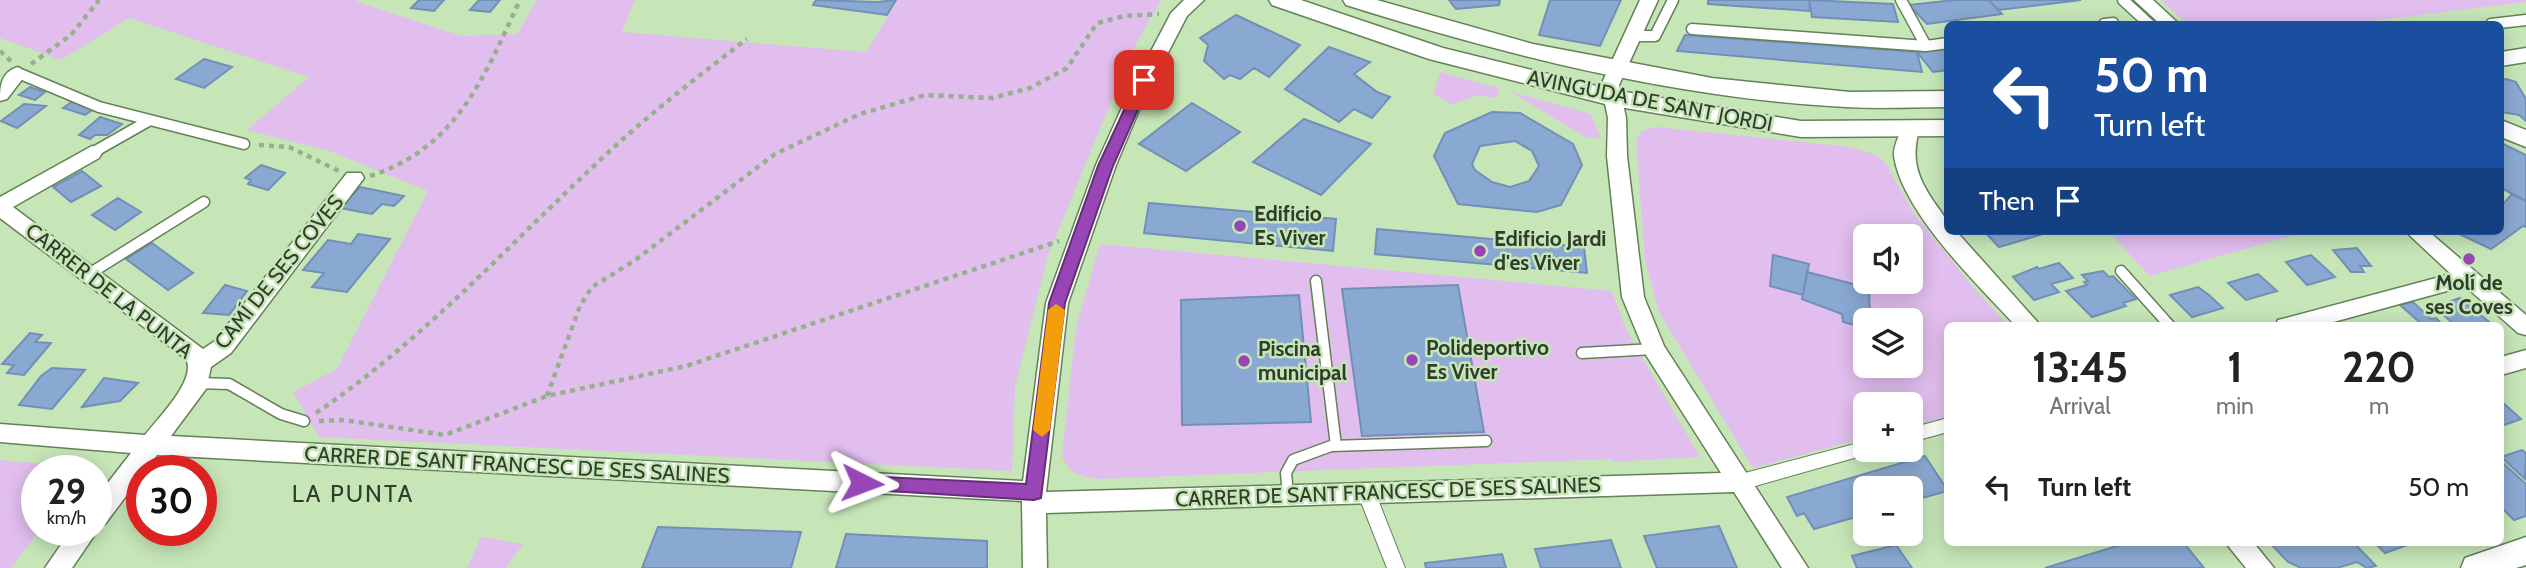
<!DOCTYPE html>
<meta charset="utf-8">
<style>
body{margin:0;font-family:Cabin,sans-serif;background:#f2f2f2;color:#222;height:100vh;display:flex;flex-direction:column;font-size:26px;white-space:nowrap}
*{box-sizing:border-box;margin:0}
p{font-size:23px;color:#767676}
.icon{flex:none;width:38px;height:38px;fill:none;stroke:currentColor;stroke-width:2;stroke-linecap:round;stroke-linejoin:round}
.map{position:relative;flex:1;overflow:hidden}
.panel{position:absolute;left:1944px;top:322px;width:560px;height:224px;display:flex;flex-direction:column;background:#fff;border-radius:10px;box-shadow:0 4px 18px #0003}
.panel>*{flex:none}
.hud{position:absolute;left:1944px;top:21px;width:560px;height:214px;border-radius:10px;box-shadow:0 4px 18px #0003;background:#1a4fa0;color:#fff;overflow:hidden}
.fabs{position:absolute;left:1853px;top:224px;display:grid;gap:14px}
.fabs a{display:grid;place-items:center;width:70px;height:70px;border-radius:10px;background:#fff;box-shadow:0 4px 18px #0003;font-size:35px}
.speed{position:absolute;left:21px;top:455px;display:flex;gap:14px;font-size:35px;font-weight:700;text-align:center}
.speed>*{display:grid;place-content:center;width:91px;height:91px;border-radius:50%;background:#fff;box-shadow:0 4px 18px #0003;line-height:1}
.speed small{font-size:18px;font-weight:400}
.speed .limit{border:10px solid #d22;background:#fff;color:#111}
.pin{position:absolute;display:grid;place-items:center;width:60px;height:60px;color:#fff;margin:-30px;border-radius:14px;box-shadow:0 4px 10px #0006}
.me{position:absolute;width:77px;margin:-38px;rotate:93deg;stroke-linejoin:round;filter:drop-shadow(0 0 5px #0008)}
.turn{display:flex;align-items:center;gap:24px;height:147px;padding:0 35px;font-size:32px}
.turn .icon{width:91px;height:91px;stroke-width:2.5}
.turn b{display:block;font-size:49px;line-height:60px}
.then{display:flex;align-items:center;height:66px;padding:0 35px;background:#0003;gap:14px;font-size:26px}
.eta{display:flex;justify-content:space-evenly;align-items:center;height:119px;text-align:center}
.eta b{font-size:42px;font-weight:700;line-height:49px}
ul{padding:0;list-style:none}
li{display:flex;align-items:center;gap:21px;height:91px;padding:0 35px}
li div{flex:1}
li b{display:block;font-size:26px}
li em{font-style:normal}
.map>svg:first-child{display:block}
.green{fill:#e1beee;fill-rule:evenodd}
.building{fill:#8aa9d2;stroke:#728fb8;stroke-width:2;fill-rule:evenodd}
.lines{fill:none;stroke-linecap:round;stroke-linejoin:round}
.service-casing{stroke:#648157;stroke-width:13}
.pedestrian-casing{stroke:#648157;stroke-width:2}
.minor-casing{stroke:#648157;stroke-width:3}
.tertiary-casing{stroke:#648157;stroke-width:3}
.path{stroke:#96b08b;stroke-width:4.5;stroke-dasharray:5 5;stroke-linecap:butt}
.service{stroke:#fff;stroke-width:10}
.pedestrian{fill:#fff;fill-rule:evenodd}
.minor{fill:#fff;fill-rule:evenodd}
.tertiary{fill:#fff;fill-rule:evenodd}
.route{fill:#9846b5;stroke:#632e76;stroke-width:2}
.slow{fill:#f59e0b}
.poi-dot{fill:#9846b5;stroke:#c6e6b8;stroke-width:2.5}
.labels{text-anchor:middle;stroke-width:5;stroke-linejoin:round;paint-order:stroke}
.street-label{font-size:21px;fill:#313d2b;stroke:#c6e6b8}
.poi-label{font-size:21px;font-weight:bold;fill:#313d2b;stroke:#c6e6b8;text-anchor:start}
.quarter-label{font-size:24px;letter-spacing:2px;fill:#313d2b;stroke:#c6e6b8}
</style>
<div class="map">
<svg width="2526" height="568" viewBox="0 0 2526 568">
<rect width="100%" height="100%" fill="#c6e6b8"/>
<path class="green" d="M0 0H359L357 2 462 36 517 34 537 0H635L622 32 866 52 898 0H1161L1131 53 1047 258 1015 386 1012 471 319 437 293 392 337 369 428 191 330 151 247 130 309 77 129 18 61 60 0 38Z
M2161 0H2526V2L2347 24H2187Z
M1440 72 1499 88 1496 98 1479 95 1451 105 1434 93Z
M1511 92 1591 114 1601 138H1587Z
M1656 127 1851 147 1876 155 1886 164 1913 212 1973 287 2008 325 1948 326V417L1911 426V404H1866L1865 438 1753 468 1659 312 1645 260 1636 140 1642 131ZM1866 236H1911V282H1866ZM1866 320H1911V366H1866Z
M2108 231H2308L2150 276Z
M1100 244 1612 291 1625 328 1700 457 1612 462V459L1097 479C1079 476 1069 473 1062 456L1076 328Z
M0 460 89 468 87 471H37V530H40L11 568H0Z
M481 537 523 544 506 568H467Z"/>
<path class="building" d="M419 0H444L434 11 411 8Z
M479 0H500L490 12 470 10Z
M816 0 877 2 896 0 887 15 813 5Z
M1449 0H1500L1499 5 1456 9Z
M1550 0H1621L1600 46 1539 35Z
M1708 0H1809L1810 11 1708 4Z
M1809 0 1893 4 1898 22 1812 17Z
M1954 0H1989L2002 14 1927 24 1909 5Z
M1989 0H2081L1998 10Z
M1236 15 1300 45 1269 77 1254 68 1240 79 1230 75 1224 79 1204 61 1208 45 1200 38Z
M1685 35 1917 52 1922 72 1677 51Z
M1329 47 1370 62 1354 74 1377 92 1390 97 1372 118 1354 109 1339 122 1285 89Z
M1948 49V70L1933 72 1917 52Z
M204 59 232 67 204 88 176 79Z
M2506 79 2516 82 2526 99V121L2519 115 2501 112V80Z
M30 87 45 92 35 100 19 95Z
M73 101 95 108 85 115 63 108Z
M1192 103 1240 132 1186 171 1139 144Z
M24 104 46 106 17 128 1 121Z
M1492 112 1520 113 1573 144 1582 165 1561 205 1537 212 1458 204 1434 156 1445 133ZM1515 141 1532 151 1539 166 1529 181 1510 187 1492 182 1475 170 1472 164 1480 146Z
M100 117 122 124 107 135H95L90 139 79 135Z
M1304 119 1371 144 1321 195 1253 162Z
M2501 143 2526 155V201L2501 188Z
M261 165 285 173 268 190 248 184 251 180 245 178Z
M82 171 101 186 71 202 53 187Z
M360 187 404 196 394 206 382 204 372 214 340 208Z
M2512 194 2526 201V227L2523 226 2491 249 2453 231H2501V201L2504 203Z
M118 198 141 212 115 230 92 215Z
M1149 203 1336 219 1333 251 1144 233Z
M1377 229 1584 247 1587 273 1375 254Z
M1984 231H2053L1999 247Z
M358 234 390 239 347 292 312 287 324 273 303 270 328 240 351 244Z
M152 243 193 273 168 290 126 259Z
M2357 248 2371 266H2360L2364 272H2351L2333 250Z
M1773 255 1809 264 1803 295 1770 286Z
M2311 255 2335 277 2307 285 2286 262Z
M2059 263 2073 278 2051 284 2059 292 2034 300 2013 277 2037 267 2039 269Z
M2103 271 2109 277 2113 276 2136 299 2123 303 2126 306 2092 317 2066 291 2087 285 2084 282 2088 281 2082 275Z
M1807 272 1869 288 1870 320H1866V328L1843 322 1842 314 1802 299Z
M2258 274 2277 291 2246 300 2228 283Z
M225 285 247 291 229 315 203 313Z
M1458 285 1484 432 1362 436 1342 289Z
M2198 287 2209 295 2223 308 2192 317 2170 295Z
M1299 295 1311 422 1182 425 1181 300Z
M2460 298 2494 326H2456L2434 307Z
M2413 302 2431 319 2436 318 2444 326H2424L2400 305Z
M30 333 42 335 35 342 51 343 24 375 7 373 14 365 2 364Z
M52 368 85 370 52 409 19 405 41 376Z
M104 378 138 383 120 401 82 407Z
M2501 401 2521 419 2501 426Z
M2522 450 2526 453 2525 479 2501 457Z
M1925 456 1948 491 1911 501V488H1866V514L1814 529 1804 513 1797 516 1787 497Z
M2504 464 2526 484V516L2514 520 2501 507V465Z
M1719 526 1737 568H1657L1644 536Z
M658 527 801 532 791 568H642Z
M846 534 987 541V568H836Z
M1611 540 1621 568H1541L1535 549Z
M2130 542H2183L2204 568H2045Z
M2269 542H2353L2376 566 2367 568 2357 562 2337 568H2301L2288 562Z
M2374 542H2409L2410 544 2385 553Z
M1896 545 1912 568H1857L1852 556Z
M1502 554 1506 568H1426L1425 563Z"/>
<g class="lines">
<g class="service-casing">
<path id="service" d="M1901 0 1926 46 1948 43
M2123 0 2149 24
M2104 24 2113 23
M2491 24 2526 20
M1692 29 1926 46
M1633 36H1655L1673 0
M18 73 99 107 244 144
M92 153 150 120
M2121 271 2170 326
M89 274 204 202
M1316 281 1336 446
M1582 353 1654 349
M198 383 229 384 281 414 304 421
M1288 495 1286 473 1293 460 1331 446 1486 441"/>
</g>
<g class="pedestrian-casing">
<path id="pedestrian" d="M1948 418V432L1911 442V428Z
M1866 441V450H1874L1872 453 1741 490 1735 487 1732 482 1735 477 1741 474Z
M1366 484 1372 487 1375 492 1405 568H1387L1357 492 1360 487Z"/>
</g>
<g class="minor-casing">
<path id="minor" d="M1184 0H1204L1187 16 1142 103 1116 165 1068 303 1046 492 1721 473 1646 355 1622 297 1607 156 1608 118 1601 85 1640 0H1658L1619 85 1626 118 1627 156 1644 297 1664 346 1808 568H1782L1734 492 1046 513 1047 568H1023L1022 501 157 455 105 524 97 527 98 530 72 568H45L71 530H96V498L131 453 0 442V424L145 435C158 418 197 380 186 359L0 218V197L92 146 99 148 102 153 99 158 13 207 203 349 215 341 347 173H361L364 178 231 353 211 367 206 389 171 436 1023 481 1046 303 1096 165 1124 103 1171 13Z
M2134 0H2153L2179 24H2160Z
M18 67 27 73 7 99 0 101C0 86 1 72 18 67Z
M1910 124 1919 130C1911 159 1917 177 1934 202 1941 212 1948 219 1948 231H1956L2041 326H2016C1978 285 1902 212 1894 156 1893 148 1898 138 1901 130Z
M2405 231H2428L2526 315V335L2518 333 2465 286 2319 326H2275L2278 320 2286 318 2451 274Z
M2526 350V368L2501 375V357Z
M2225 542H2253L2274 568H2246Z"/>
</g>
<g class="tertiary-casing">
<path id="tertiary" d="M1269 0H1301L1443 48 1613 90 1801 121 1948 120V136L1801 137 1613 106 1429 59 1272 5Z
M1343 0H1377L1533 44 1712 78 1850 92 1948 91V107C1914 107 1880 109 1846 107 1675 98 1509 56 1346 5Z
M2526 48V62L2501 66V52Z
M2501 120 2526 130V147L2501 137Z
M2526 537V565L2516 568H2461L2465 558Z"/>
</g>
<path class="path" d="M0 51 12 62
M31 64 71 35 99 0
M259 145 289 147 339 171
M370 176C457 148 484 77 520 0
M547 396 580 306 592 287 634 261 775 154 860 114 925 95 992 98 1030 88 1067 68 1097 23 1124 16 1159 14
M316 413C431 335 520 232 622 140 662 104 705 71 747 39
M319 421 344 420 445 435 547 396 686 366 1059 241"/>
<use href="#service" class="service"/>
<use href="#pedestrian" class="pedestrian"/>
<use href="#minor" class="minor"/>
<use href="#tertiary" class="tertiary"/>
</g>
<path class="route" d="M1144 75 1151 80 1113 166 1065 303 1041 498 1034 500 856 489 853 483 856 478 862 476 1026 484 1049 303 1098 166 1138 80Z"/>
<path class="slow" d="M1056 304 1065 310 1050 430 1042 437 1033 430 1048 310Z"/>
<g class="poi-dot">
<circle cx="1240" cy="226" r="7"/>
<circle cx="1480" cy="251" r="7"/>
<circle cx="2469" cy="259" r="7"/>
<circle cx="1412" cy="360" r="7"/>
<circle cx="1244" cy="361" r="7"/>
</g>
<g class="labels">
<g class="street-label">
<text transform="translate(1650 101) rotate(11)" y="7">AVINGUDA DE SANT JORDI</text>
<text transform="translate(279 272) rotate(-51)" y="7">CAMÍ DE SES COVES</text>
<text transform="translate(109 291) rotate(38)" y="7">CARRER DE LA PUNTA</text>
<text transform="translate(517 465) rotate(3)" y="7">CARRER DE SANT FRANCESC DE SES SALINES</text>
<text transform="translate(1388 492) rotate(-2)" y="7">CARRER DE SANT FRANCESC DE SES SALINES</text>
</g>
<g class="poi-label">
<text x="1254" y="221">Edificio<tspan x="1254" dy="24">Es Viver</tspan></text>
<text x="1494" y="246">Edificio Jardi<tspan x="1494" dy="24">d'es Viver</tspan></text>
<text x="2469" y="290" text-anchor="middle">Molí de<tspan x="2469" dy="24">ses Coves</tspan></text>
<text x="1426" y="355">Polideportivo<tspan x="1426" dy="24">Es Viver</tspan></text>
<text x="1258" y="356">Piscina<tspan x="1258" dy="24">municipal</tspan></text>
</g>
<g class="quarter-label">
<text x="353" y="502">LA PUNTA</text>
</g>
</g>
</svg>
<div class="fabs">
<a><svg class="icon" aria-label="sound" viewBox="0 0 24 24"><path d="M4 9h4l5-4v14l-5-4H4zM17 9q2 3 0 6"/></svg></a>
<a><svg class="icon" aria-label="layers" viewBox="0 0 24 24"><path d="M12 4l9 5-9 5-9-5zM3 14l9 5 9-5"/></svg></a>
<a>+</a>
<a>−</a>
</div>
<div class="speed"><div>29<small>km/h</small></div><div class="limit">30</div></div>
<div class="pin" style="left:1144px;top:80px;background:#d93025"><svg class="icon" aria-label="arrive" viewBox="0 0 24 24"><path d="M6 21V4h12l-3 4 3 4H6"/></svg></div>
<svg class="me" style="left:862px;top:483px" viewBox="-20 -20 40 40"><path d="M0-17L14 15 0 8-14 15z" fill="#9846b5" stroke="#fff" stroke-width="4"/></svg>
<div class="hud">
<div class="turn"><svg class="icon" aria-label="left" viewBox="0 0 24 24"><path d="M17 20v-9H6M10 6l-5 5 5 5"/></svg><div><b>50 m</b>Turn left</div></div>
<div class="then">Then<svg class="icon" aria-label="arrive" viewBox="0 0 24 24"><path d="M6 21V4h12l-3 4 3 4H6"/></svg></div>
</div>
<section class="panel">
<div class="eta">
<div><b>13:45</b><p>Arrival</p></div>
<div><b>1</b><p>min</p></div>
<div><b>220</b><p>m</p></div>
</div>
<ul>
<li><svg class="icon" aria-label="left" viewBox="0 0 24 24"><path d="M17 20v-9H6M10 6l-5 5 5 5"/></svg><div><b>Turn left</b></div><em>50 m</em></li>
</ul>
</section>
</div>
